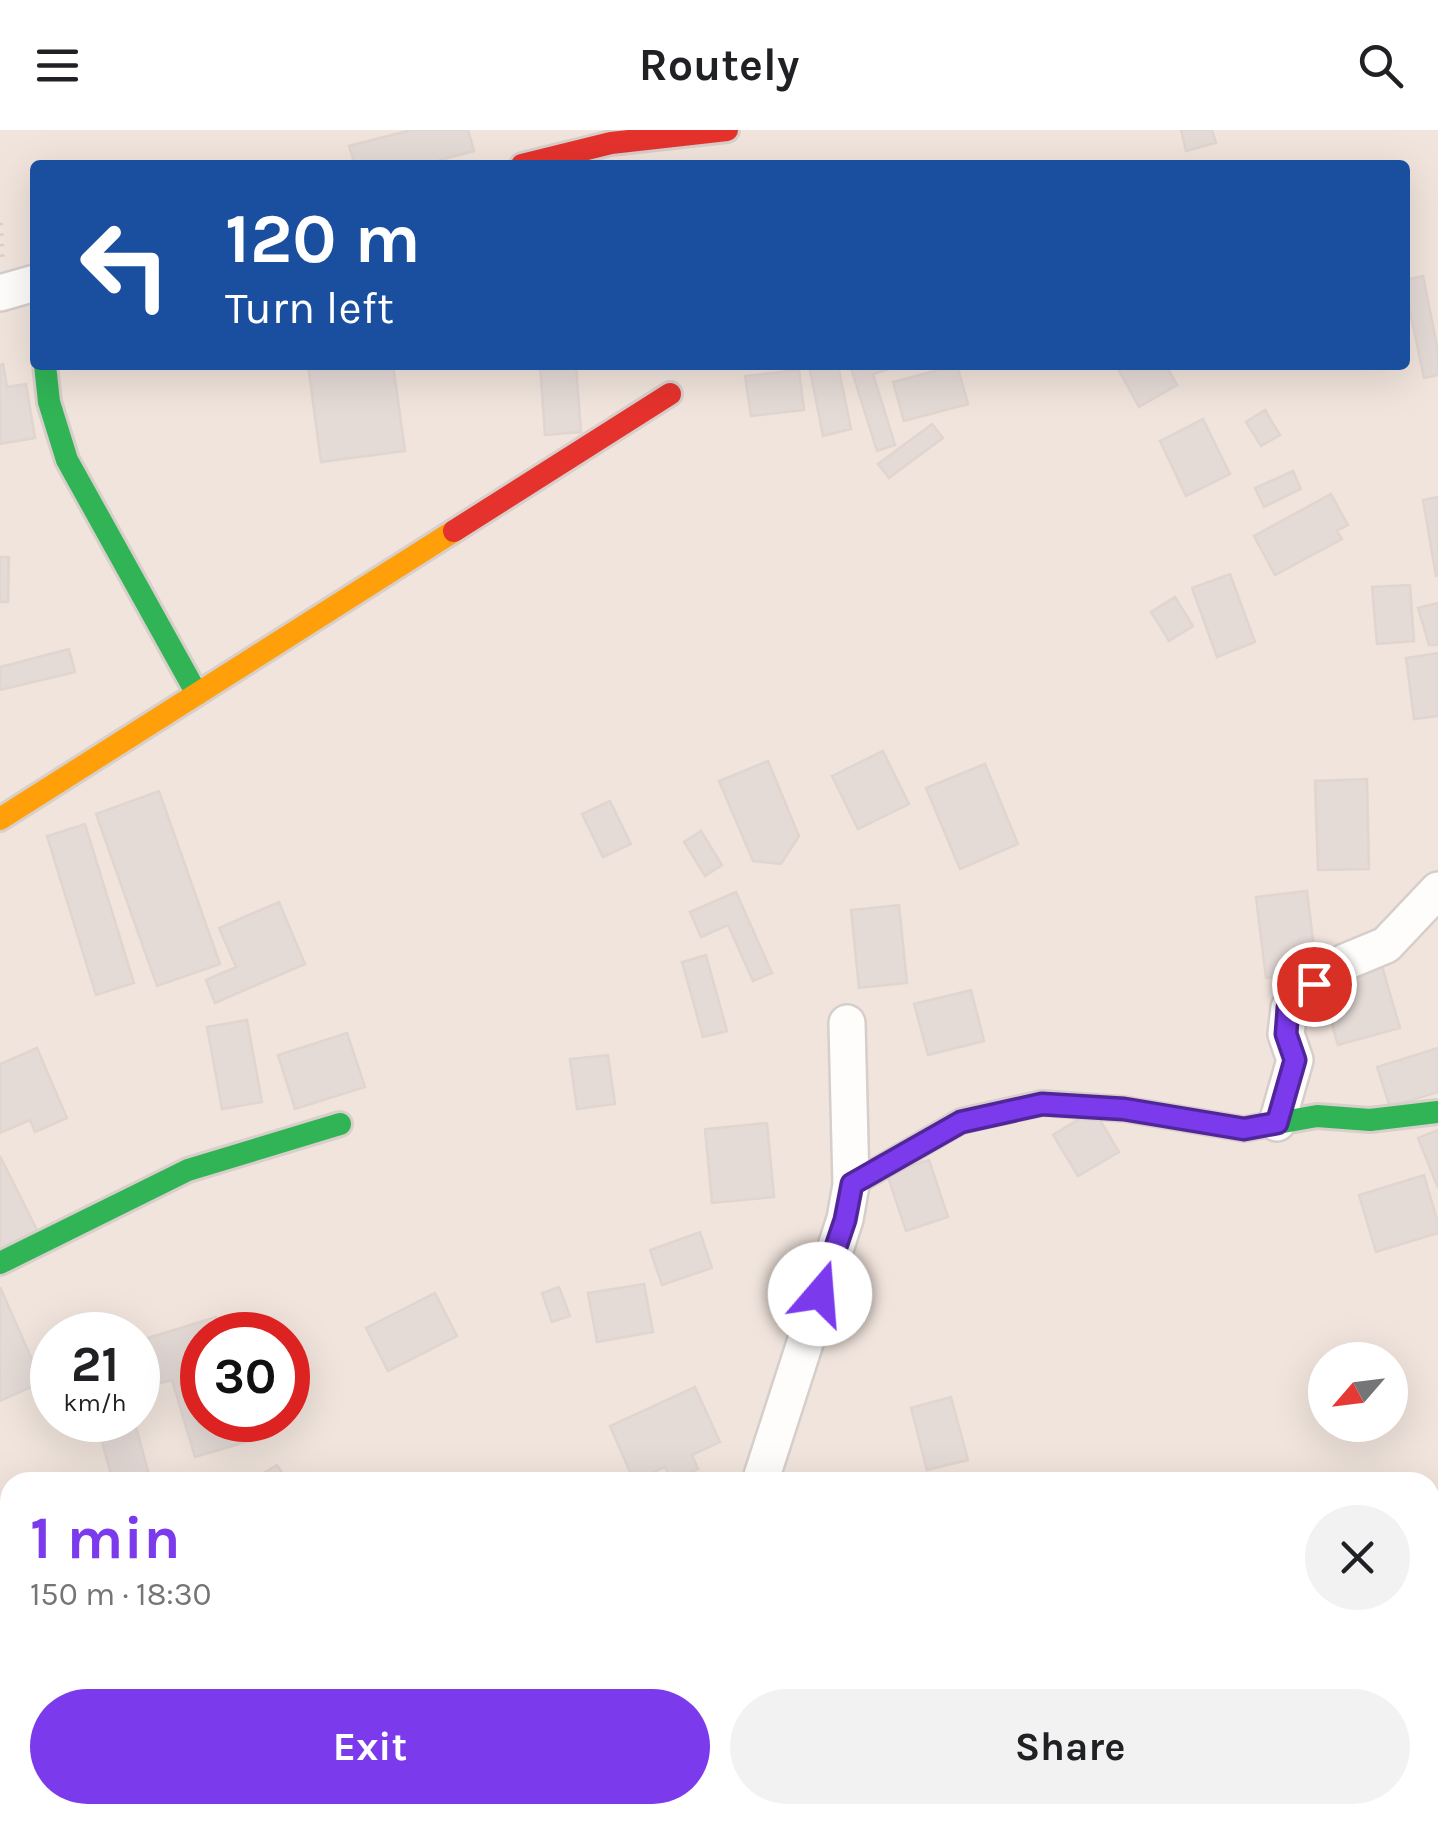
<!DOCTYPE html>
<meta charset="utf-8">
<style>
body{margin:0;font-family:Karla,sans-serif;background:#f2f2f2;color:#202124;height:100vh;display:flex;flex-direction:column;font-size:38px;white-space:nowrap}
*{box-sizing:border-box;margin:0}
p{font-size:32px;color:#757577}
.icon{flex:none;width:55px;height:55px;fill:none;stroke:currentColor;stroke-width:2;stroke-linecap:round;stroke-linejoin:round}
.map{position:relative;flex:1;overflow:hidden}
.drawer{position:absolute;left:0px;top:1342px;width:1440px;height:352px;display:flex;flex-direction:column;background:#fff;border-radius:30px 30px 0 0;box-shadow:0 10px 40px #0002}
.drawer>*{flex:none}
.banner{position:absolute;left:30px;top:30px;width:1380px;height:210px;border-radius:10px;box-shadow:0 10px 40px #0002;background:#1a4fa0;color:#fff;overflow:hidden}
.needle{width:65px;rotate:242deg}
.fabs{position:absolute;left:1308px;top:1212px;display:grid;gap:20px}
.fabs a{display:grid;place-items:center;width:100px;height:100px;border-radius:50%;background:#fff;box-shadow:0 10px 40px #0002;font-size:50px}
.speed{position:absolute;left:30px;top:1182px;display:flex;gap:20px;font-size:50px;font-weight:700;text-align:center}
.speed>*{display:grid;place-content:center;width:130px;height:130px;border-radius:50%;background:#fff;box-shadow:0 10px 40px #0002;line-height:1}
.speed small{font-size:25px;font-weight:400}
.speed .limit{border:15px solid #d22;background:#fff;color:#111}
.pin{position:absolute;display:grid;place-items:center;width:85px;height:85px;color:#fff;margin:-42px;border:5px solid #fff;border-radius:50%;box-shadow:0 2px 10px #0007}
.me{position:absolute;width:110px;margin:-55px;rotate:18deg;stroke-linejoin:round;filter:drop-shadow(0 0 8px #0008)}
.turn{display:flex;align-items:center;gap:35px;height:210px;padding:0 30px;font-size:45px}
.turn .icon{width:130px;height:130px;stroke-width:2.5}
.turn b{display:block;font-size:70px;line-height:85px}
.round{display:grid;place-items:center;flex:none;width:105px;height:105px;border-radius:52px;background:#f2f2f2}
.headline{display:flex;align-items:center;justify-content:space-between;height:170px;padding:0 30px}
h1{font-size:60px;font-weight:700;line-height:75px;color:#7c3aed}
.cta{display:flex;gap:20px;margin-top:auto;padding:20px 30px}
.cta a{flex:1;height:115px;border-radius:60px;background:#7c3aed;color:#fff;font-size:40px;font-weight:700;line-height:115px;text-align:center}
.cta a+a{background:#f2f2f2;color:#202124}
header{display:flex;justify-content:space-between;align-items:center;height:130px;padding:0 30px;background:#fff;font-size:45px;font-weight:700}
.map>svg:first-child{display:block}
.residential{fill:#f0e4dc;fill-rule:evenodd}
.building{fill:#e4dad6;stroke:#e1d5d0;stroke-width:2.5}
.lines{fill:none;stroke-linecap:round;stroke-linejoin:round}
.street-casing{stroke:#d6ceca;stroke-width:40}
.fast-casing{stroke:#d8ceca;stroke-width:28}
.slow-casing{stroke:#d8ceca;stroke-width:28}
.jam-casing{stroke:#d8ceca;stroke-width:28}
.path{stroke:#dad1cf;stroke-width:6;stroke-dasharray:2.5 8;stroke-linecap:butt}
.street{stroke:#fefdfc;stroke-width:35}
.fast{stroke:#30b455;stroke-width:22}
.slow{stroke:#ff9f0a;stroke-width:22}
.jam{stroke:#e5322d;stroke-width:22}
.route-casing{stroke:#51269a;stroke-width:25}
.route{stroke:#7c3aed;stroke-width:18}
</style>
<header><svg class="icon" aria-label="menu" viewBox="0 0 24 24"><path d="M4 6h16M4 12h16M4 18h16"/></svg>Routely<svg class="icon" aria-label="search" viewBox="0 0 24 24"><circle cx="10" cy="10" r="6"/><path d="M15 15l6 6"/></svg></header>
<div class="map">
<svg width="1438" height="1693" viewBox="0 0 1438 1693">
<rect width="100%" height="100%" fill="#f8f3ee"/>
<path class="residential" d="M0 0H1438V1693H0ZM35 35H1405V235H35ZM52 1205H138V1290H52ZM202 1205H288V1290H202ZM1325 1230H1390V1295H1325ZM10 1352H1430V1685H10Z"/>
<path class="building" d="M411 0H468L474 21 421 35H355L349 16Z
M1181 0H1212L1216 13 1186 21Z
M1423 146 1438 221V245L1424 248 1409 177 1405 178V150Z
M3 234 7 257 26 254 35 308 0 314V235Z
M308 235H393L405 321 321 332Z
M540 235H576L581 302 545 305Z
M809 235H838L851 299 823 306Z
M850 235H901L873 244 895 315 877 321Z
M957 235 968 274 904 291 893 252Z
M1116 235H1166L1177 255 1139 277Z
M799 240 804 280 751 286 745 246Z
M1265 280 1280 305 1261 316 1246 292Z
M1203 289 1230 344 1186 366 1160 311Z
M932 294 943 308 889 348 878 334Z
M1293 341 1301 359 1264 377 1255 358Z
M1331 364 1348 395 1337 401 1342 409 1275 445 1254 406Z
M1438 367V446H1436L1423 370Z
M0 427H9L8 472H0Z
M1230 444 1255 512 1217 527 1192 458Z
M1410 455 1414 511 1377 514 1372 457Z
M1175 467 1193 496 1169 511 1151 482Z
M1438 473V515H1429L1418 478Z
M69 519 75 542 0 560V537Z
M1438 523V586L1414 589 1406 528Z
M883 621 909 674 858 699 832 646Z
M768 631 799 706 781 734 753 731 719 651Z
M985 634 1018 714 960 739 926 658Z
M1367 649 1369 739 1318 740 1315 651Z
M159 661 220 834 157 856 96 684Z
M610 671 631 714 603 727 582 684Z
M85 694 134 853 96 865 47 706Z
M701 701 722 735 705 746 684 712Z
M1307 761 1317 843 1266 848 1256 767Z
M736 762 772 843 753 851 728 795 701 807 690 782Z
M279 772 305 834 215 873 206 850 236 837 219 798Z
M899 775 907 853 859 858 851 780Z
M706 825 727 901 703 907 682 832Z
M1382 836 1400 898 1338 915 1320 853Z
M971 860 984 911 928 925 914 874Z
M247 890 262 972 222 979 207 897Z
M347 903 365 957 295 979 278 925Z
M37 918 67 988 35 1002 30 990 0 1003V934Z
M1438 918V962L1390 977 1377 937Z
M608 925 615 974 577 979 570 929Z
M1094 980 1119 1022 1078 1046 1053 1005Z
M767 993 774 1067 712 1073 705 999Z
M1438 1000V1058L1418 1008Z
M0 1026 40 1106 0 1126Z
M929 1030 948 1087 906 1101 887 1044Z
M1424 1045 1438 1093V1103L1376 1122 1359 1065Z
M700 1102 712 1138 662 1155 650 1120Z
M644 1154 653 1202 597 1212 588 1163Z
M0 1157 42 1252 0 1271Z
M559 1157 570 1186 552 1192 542 1163Z
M435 1163 457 1206 388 1241 366 1198Z
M216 1187 222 1205H202V1290H247L253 1310 195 1327 172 1250 154 1255 141 1210Z
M695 1257 720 1312 692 1325 698 1339 671 1351 665 1337 634 1351 610 1296Z
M951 1267 968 1330 927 1340 911 1278Z
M96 1290H134L151 1352H113Z
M277 1335 288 1352H249Z
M9 1652 10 1681 5 1683 0 1673V1656Z
M87 1685H142L145 1693H90Z
M225 1685H239L242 1693H196Z
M338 1685H373L377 1693H342Z
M400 1685H460L461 1686 447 1693H404Z
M768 1685H849L854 1693H772Z
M1049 1685H1100L1104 1693H1032Z
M1140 1685H1191L1196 1693H1145Z"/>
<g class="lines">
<g class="street-casing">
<path id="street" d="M0 163 35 153
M1277 993 1295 930 1286 904 1289 878 1314 854 1345 832 1386 815 1438 760
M760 1352 845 1089 851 1055 847 893
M0 1424 10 1420
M1430 1516 1438 1513
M0 1548 10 1569
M64 1685 68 1693
M325 1685 329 1693
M542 1693 551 1685
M957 1693 968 1685"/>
</g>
<g class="fast-casing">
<path id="fast" d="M45 235 49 272 67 330 197 564
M851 1055 961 991 1042 973 1124 979 1244 999 1317 986 1370 990 1438 982
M0 1133 188 1040 340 994"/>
</g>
<g class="slow-casing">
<path id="slow" d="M0 689 454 401"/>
</g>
<g class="jam-casing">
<path id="jam" d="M522 35 611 13 727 0
M454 401 670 264"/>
</g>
<path class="path" d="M0 93 2 131"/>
<use href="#street" class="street"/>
<use href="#fast" class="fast"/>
<use href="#slow" class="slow"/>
<use href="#jam" class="jam"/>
</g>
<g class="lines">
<g class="route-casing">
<path id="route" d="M820 1164 845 1090 852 1054 961 992 1042 974 1124 979 1244 999 1277 993 1295 930 1286 904 1288 878 1314 854"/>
</g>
<use href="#route" class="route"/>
</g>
</svg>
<div class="fabs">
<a><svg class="needle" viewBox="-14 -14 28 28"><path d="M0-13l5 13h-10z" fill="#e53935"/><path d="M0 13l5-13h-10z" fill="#757577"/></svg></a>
</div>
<div class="speed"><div>21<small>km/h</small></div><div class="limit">30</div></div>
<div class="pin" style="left:1314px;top:854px;background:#d93025"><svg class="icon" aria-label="arrive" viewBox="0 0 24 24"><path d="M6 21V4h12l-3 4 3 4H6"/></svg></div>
<svg class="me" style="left:820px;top:1164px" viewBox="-20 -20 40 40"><circle r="19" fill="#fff"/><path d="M0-13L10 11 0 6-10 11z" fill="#7c3aed"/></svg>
<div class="banner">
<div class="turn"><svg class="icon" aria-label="left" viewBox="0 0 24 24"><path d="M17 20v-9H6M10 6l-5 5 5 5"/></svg><div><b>120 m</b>Turn left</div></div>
</div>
<section class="drawer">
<div class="headline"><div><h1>1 min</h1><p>150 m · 18:30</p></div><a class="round"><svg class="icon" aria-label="close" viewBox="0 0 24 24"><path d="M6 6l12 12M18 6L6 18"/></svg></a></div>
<div class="cta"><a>Exit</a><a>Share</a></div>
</section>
</div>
